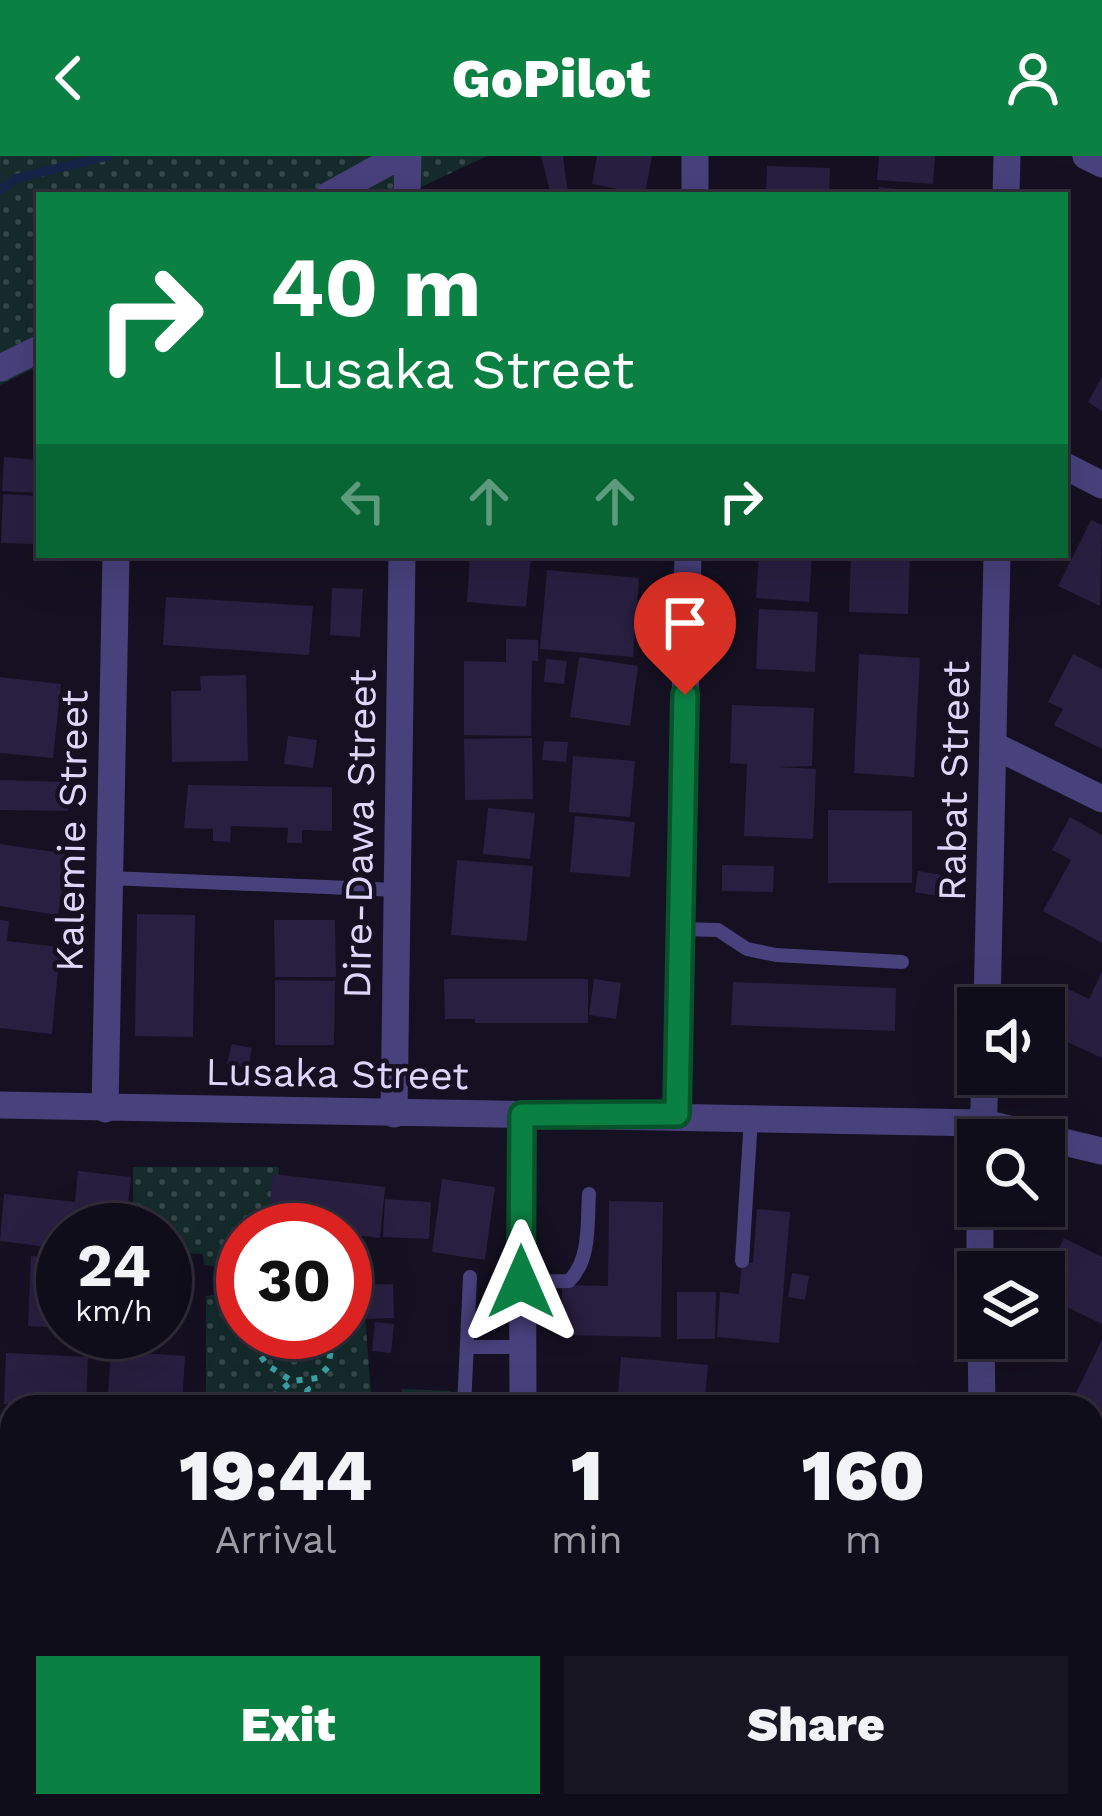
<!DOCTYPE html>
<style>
body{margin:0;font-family:"Work Sans",sans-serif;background:#191623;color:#f1f3f6;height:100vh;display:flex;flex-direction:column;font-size:45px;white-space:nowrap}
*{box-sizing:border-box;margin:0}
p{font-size:39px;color:#9c9ca2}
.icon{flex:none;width:66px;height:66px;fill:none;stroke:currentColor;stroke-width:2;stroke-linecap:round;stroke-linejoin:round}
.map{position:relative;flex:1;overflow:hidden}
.details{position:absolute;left:0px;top:1239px;width:1104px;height:423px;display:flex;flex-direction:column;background:#100d1a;border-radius:36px 36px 0 0;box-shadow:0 12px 48px #0002,0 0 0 3px #302d39}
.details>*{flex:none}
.hud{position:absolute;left:36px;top:36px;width:1032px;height:366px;border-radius:0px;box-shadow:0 12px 48px #0002,0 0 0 3px #302d39;background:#0b8043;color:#fff;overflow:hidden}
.buttons{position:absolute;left:957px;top:831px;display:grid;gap:24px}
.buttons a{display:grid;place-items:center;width:108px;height:108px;border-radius:0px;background:#100d1a;box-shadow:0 12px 48px #0002,0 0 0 3px #302d39;font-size:60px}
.speed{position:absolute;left:36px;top:1047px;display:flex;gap:24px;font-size:60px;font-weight:700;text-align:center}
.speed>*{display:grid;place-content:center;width:156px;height:156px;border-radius:50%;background:#100d1a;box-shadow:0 12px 48px #0002,0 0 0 3px #302d39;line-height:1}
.speed small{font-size:30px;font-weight:400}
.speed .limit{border:18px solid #d22;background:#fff;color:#111}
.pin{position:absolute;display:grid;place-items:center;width:102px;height:102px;color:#fff;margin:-123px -51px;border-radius:50% 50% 50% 0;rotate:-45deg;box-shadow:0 0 12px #0007}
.pin .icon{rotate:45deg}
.me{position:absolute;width:132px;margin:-66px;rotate:0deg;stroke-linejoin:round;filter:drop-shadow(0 0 9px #0008)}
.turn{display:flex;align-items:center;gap:42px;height:252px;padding:0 36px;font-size:54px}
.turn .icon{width:156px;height:156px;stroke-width:2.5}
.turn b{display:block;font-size:84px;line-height:102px}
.lanes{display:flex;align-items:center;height:114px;padding:0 36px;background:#0003;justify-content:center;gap:60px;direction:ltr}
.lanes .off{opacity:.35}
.eta{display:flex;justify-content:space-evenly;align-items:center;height:204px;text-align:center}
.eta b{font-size:72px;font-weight:800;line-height:84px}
.action{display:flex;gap:24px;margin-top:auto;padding:24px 36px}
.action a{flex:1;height:138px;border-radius:0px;background:#0b8043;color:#fff;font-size:48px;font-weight:800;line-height:138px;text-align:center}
.action a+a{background:#191623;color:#f1f3f6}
header{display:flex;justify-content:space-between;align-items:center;height:156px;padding:0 36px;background:#0b8043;color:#fff;font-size:54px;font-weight:800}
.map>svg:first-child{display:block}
.grass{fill:url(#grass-dots)}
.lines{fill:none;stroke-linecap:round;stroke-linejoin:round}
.stream{stroke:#162547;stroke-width:9}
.building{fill:#291f41}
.path{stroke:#3da6a8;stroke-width:6;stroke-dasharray:6 9;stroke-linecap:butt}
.service{stroke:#48417c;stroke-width:14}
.minor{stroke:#48417c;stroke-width:27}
.route-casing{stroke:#07532c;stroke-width:30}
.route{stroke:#0b8043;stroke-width:21}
.labels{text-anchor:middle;stroke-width:9;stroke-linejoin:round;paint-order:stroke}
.street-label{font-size:39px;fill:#ded7fa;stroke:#151122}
</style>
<header><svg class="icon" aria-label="back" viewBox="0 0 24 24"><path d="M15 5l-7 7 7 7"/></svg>GoPilot<svg class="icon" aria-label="person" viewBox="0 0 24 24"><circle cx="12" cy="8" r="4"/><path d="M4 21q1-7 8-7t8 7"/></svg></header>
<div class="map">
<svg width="1102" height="1660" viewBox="0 0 1102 1660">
<defs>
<pattern id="grass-dots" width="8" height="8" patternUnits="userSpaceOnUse" patternTransform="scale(3)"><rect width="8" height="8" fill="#152b2c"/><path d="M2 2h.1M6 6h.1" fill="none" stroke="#37494c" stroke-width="1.8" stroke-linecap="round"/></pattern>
</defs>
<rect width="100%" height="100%" fill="#151122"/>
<path class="grass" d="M0 0H487L404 39H39V210L0 229Z
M133 1011H279L275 1073 278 1074H243V1176H345V1161L365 1160 372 1250 401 1249 402 1233 451 1235 450 1251H206V1140L221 1138V1111L204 1109 203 1098 165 1096V1074H133Z"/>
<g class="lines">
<path class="stream" d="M0 34 17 22 108 0"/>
</g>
<path class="building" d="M541 0H563L568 39H551Z
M597 0H652L645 38 592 28Z
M879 0H935L933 28 877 24Z
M767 10 830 12 829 39H766Z
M879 31 922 36 921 39H878Z
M1102 221V255L1088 246Z
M4 301 39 304V337L2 335Z
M3 338 39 340V388L1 387Z
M1091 364 1102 369 1100 450 1058 430Z
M470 399H531L526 451 467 446Z
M759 399H812L809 446 756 442Z
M851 399H910L908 458 849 456Z
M547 414 639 422 633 501 540 493Z
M332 432 363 433 360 481 330 479Z
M166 441 313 450 309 499 163 489Z
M759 453 818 456 815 516 756 513Z
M506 483 538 484V505H532L531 580 464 579V505L506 506Z
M859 498 920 502 914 621 854 617Z
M1073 498 1102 513V593L1054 569 1063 553 1048 546Z
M579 501 638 510 630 570 570 561Z
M546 503 567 505 564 528 544 526Z
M246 519 248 605 172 606 171 535H201L200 520Z
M0 521 61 528 53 602 0 597Z
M732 549 814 552 812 610 779 611 816 613 813 683 744 680 747 608 730 607Z
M288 580 317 584 313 612 284 608Z
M532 582 533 643 465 644 464 583Z
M544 585 568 586 566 606 542 604Z
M573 600 635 605 630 661 569 656Z
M0 624 68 626V655L0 654Z
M188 629 332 631V675L302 674V687H287L288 672 231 670 230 686 213 685V673L184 672Z
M488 652 535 657 530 703 483 698Z
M828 654 912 655V727H828Z
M575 660 635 666 630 721 570 716Z
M1070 661 1102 679V787L1043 755 1071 704 1052 694Z
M0 688 68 698 58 759 0 750Z
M457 704 533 710 527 785 451 779Z
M722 709 774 710 773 736 722 735Z
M918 715 942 719 938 740 915 736Z
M137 758 195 759 193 881 135 880Z
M0 764 9 765 7 785 60 791 52 878 0 872Z
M274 764H335L336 821H275Z
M1102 816V902L1044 875 1064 831 1089 843Z
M444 823H588V867H475V863H445Z
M594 823 621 827 616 863 589 859Z
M275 824 335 825 334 889H275Z
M733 826 896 832 895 875 731 869Z
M232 888 252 892 248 912 227 908Z
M78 1015 131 1021 125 1074H63V1093L0 1085 4 1038 75 1046Z
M273 1018 385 1031 380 1082 345 1078V1074H267Z
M442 1023 495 1031 485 1104 432 1096Z
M385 1043 431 1046 429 1083 383 1081Z
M609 1045 663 1046 661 1181 562 1179V1129L608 1130Z
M757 1053 790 1056 779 1187 717 1181 720 1136 739 1138 742 1106 753 1107Z
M1064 1082 1102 1101V1168L1044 1140V1123Z
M31 1100 63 1102V1172L28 1170Z
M792 1117 809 1120 805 1144 788 1141Z
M345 1119H358L359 1158 345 1159Z
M393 1128 394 1162 363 1163 362 1129Z
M677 1136H716L715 1183H677Z
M375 1166 394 1168 391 1197 372 1195Z
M1102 1184V1312L1092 1333V1251H1069Z
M111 1195 185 1200 182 1251H107Z
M6 1197 88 1201 86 1251 4 1248Z
M621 1201 708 1209 704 1251H617Z
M6 1293H12V1362H7Z
M0 1470H12V1537L1 1538Z
M839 1650H871L867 1660 837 1656Z
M182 1652 250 1656V1660H181Z"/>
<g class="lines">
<path class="path" d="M243 1141H238L243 1175
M244 1176 267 1209 292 1225
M261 1251 292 1225 318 1222 328 1211 334 1176
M302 1251 308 1233 302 1225"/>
<path class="service" d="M109 722 397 734
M681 773 718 774 747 793 776 799 902 806
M742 1105 751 962
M521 1126 569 1125C591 1103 587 1068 589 1038
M467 1191H522
M464 1251 470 1121"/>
<path class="minor" d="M1086 0 1102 8
M329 39 400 0
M407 39 408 0
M695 39V0
M1006 39 1007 0
M0 212 39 193
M1065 310 1102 329
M993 589 1102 643
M987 852 997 399
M0 949 984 967 1102 995
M105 953 116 399
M394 958 402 399
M522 959 523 1251
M677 959 688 399
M983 980 985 918
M980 1050V1116
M981 1182 982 1251
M1092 1513 1102 1501
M0 1602 12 1601
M561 1650 592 1660
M965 1660 974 1650"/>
</g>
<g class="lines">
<g class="route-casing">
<path id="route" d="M521 1126 522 959 677 958 685 539"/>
</g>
<use href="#route" class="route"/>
</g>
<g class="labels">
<g class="street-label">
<text transform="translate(953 625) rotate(-89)" y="14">Rabat Street</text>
<text transform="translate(71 675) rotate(-89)" y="14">Kalemie Street</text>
<text transform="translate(359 678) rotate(-89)" y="14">Dire-Dawa Street</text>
<text transform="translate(337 917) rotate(1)" y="14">Lusaka Street</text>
</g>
</g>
</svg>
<div class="buttons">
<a><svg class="icon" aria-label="sound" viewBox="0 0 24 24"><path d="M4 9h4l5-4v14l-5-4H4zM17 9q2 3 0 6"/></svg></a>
<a><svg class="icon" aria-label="search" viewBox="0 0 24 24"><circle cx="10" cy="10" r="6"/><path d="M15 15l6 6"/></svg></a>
<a><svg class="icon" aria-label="layers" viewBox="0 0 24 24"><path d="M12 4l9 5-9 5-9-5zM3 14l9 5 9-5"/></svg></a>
</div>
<div class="speed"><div>24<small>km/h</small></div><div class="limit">30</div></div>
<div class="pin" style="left:685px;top:539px;background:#d93025"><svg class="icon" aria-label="arrive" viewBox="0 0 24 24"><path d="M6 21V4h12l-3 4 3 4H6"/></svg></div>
<svg class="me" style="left:521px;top:1126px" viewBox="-20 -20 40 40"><path d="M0-17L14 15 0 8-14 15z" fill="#0b8043" stroke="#fff" stroke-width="4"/></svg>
<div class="hud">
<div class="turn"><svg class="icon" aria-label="right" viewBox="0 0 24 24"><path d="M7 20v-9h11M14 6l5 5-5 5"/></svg><div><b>40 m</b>Lusaka Street</div></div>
<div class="lanes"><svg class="icon off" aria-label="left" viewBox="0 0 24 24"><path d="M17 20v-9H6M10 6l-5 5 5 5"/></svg><svg class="icon off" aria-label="ahead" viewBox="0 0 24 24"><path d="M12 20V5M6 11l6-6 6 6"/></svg><svg class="icon off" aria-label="ahead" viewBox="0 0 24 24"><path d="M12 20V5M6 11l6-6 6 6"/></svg><svg class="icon" aria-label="right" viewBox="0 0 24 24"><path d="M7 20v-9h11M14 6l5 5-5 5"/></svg></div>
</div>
<section class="details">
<div class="eta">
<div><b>19:44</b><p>Arrival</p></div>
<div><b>1</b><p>min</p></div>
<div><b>160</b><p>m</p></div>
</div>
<div class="action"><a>Exit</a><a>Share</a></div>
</section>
</div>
